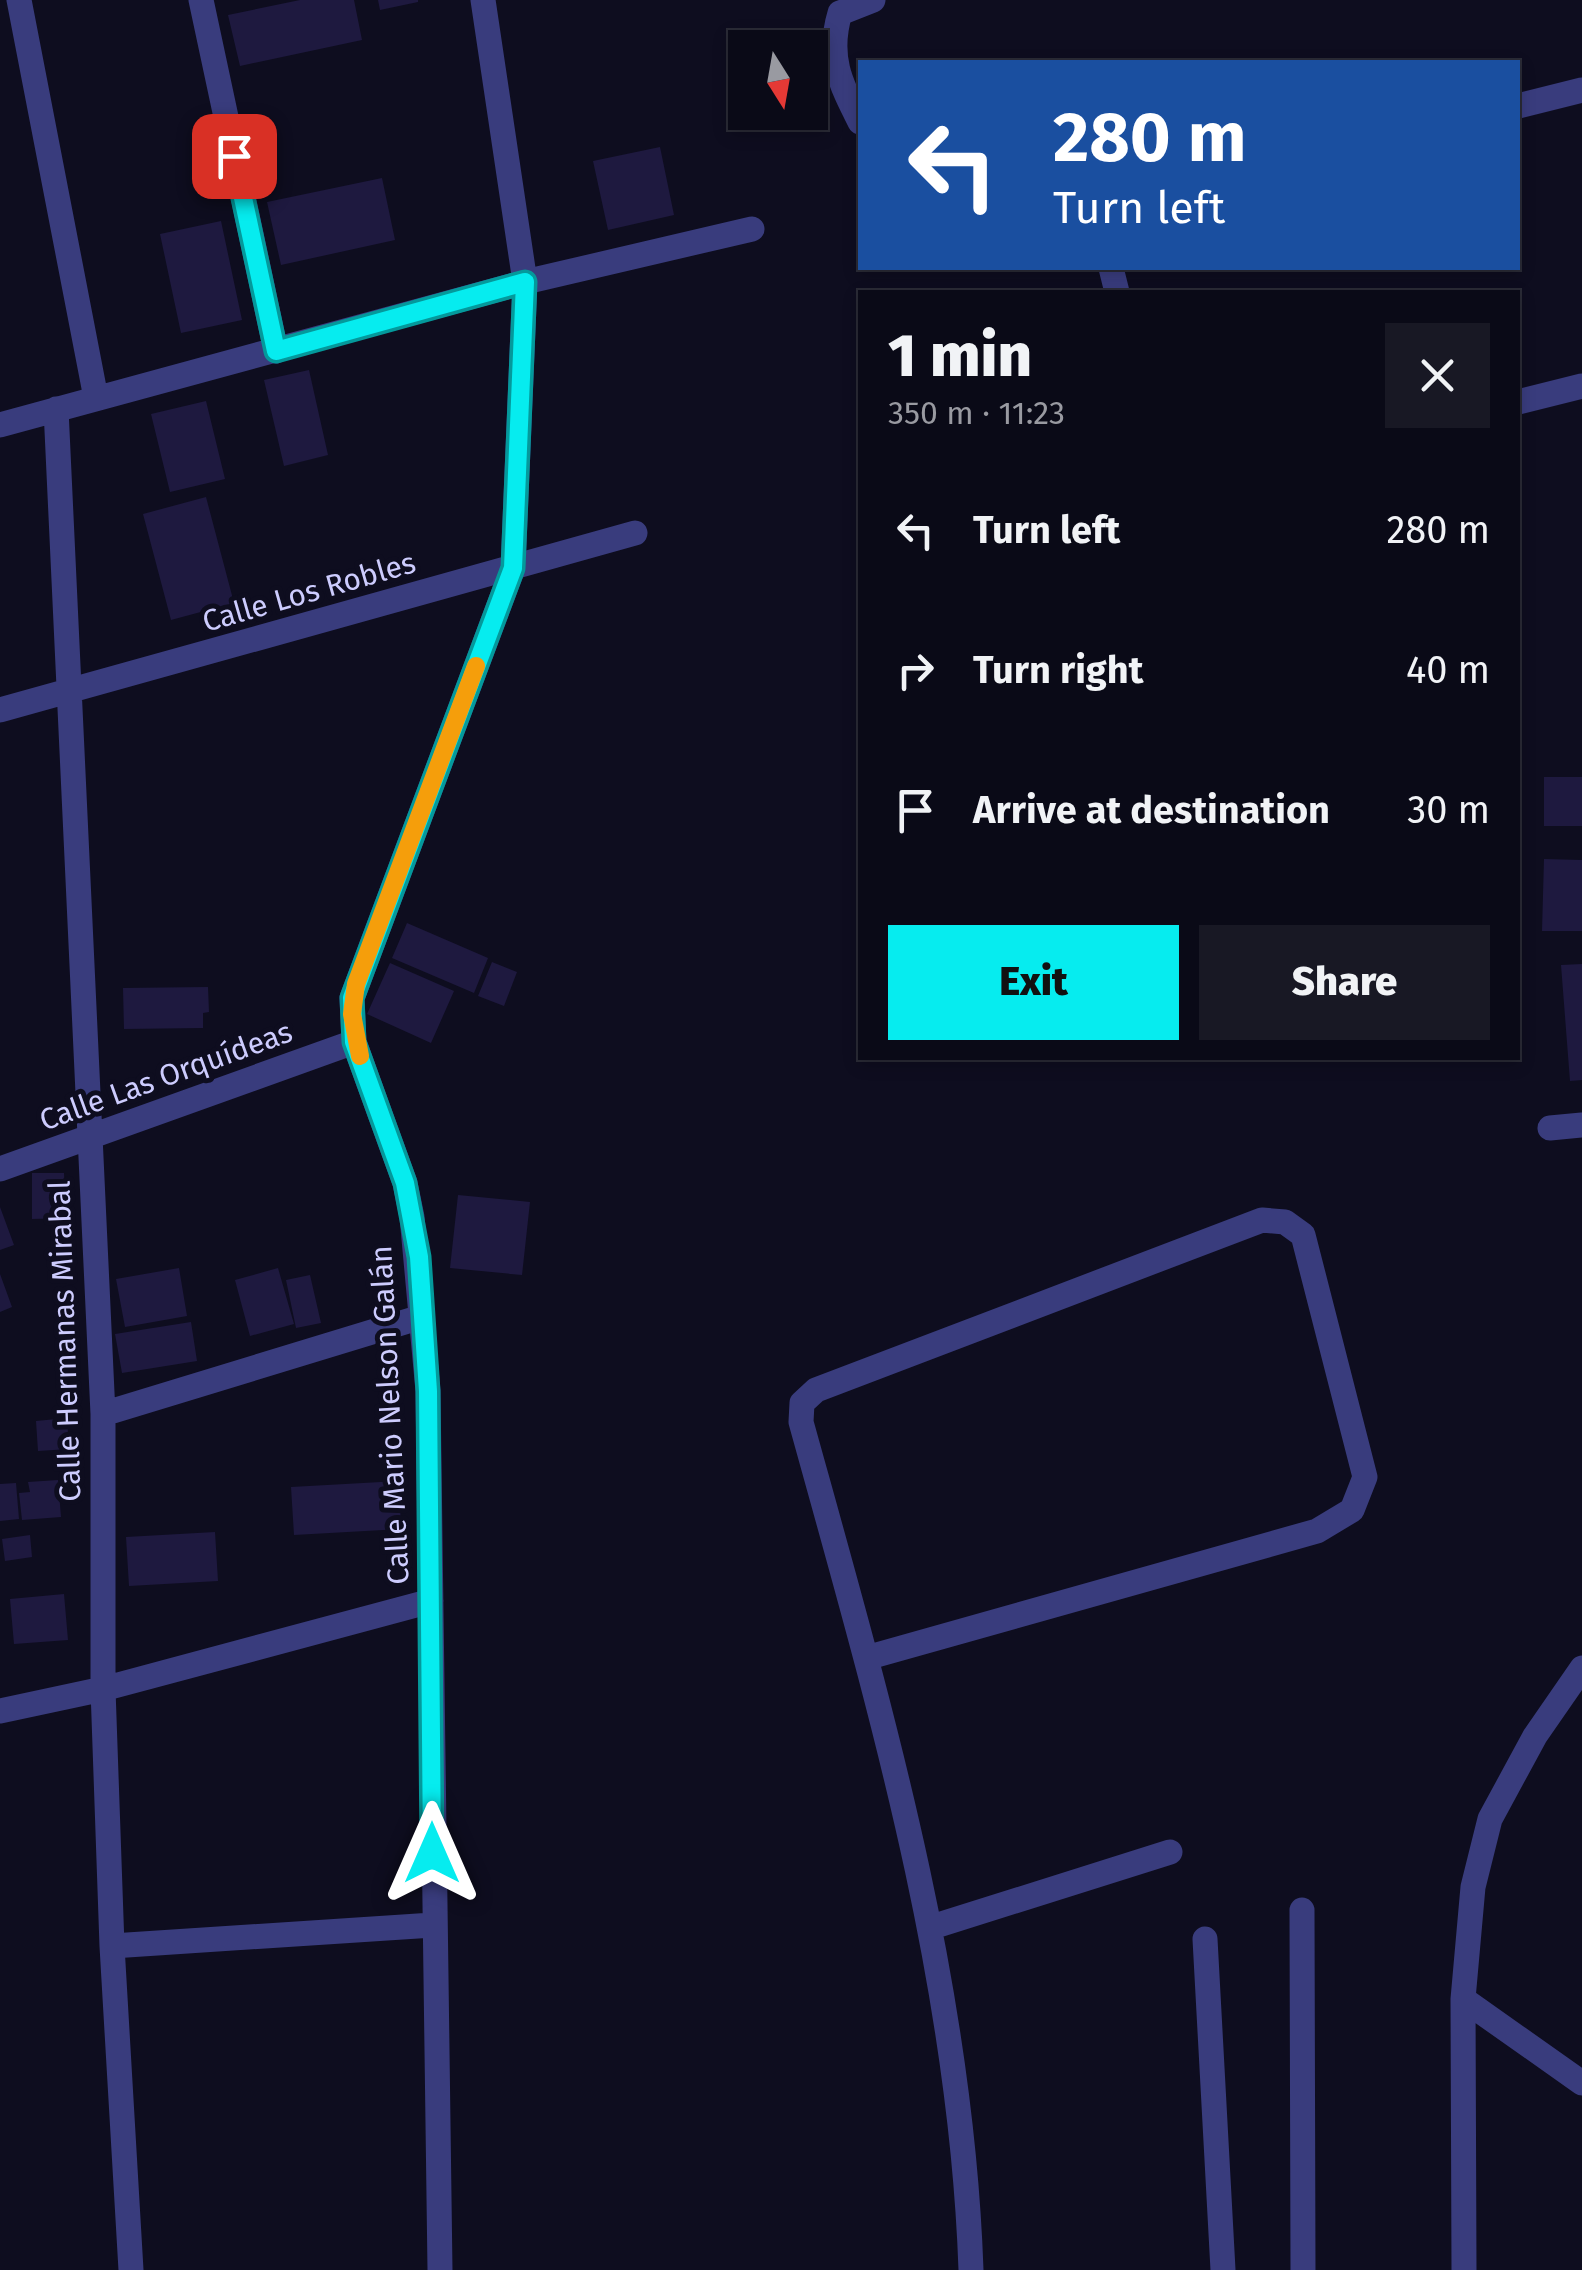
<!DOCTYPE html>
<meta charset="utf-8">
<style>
body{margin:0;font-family:"Fira Sans",sans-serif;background:#181824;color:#f1f3f6;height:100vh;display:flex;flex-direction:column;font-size:38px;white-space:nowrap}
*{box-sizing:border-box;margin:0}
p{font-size:32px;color:#999aa1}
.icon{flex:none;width:55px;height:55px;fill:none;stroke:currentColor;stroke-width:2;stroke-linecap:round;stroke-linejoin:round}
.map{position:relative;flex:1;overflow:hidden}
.sheet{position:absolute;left:858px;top:290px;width:662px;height:770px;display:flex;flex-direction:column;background:#0a0a17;border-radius:0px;box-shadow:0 5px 15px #0003,0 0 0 2px #2a2b36}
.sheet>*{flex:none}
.banner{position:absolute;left:858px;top:60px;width:662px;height:210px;border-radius:0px;box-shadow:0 5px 15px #0003,0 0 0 2px #2a2b36;background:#1a4fa0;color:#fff;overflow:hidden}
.needle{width:65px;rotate:169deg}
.fabs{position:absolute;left:728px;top:30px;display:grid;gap:20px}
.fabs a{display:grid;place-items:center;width:100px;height:100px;border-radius:0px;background:#0a0a17;box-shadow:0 5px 15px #0003,0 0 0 2px #2a2b36;font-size:50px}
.pin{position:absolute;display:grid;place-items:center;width:85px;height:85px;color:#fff;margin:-42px;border-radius:20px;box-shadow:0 5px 15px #0006}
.me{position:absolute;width:110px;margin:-55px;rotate:0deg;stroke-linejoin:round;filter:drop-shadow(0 0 8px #0008)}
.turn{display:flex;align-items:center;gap:35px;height:210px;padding:0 30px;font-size:45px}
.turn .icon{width:130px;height:130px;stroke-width:2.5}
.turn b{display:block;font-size:70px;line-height:85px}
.round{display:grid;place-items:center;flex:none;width:105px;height:105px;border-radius:0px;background:#181824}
.overview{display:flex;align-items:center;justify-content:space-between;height:170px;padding:0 30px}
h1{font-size:60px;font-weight:800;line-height:75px}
.primary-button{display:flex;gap:20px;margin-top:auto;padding:20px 30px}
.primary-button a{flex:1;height:115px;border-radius:0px;background:#06ecef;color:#111;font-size:40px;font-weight:800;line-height:115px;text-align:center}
.primary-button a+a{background:#181824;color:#f1f3f6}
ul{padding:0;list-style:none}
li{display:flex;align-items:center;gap:30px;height:140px;padding:0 30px}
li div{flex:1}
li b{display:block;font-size:38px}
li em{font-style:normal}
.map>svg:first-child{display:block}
.building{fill:#1e193f}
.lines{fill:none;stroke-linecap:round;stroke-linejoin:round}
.street{stroke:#393c7d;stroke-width:25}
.route-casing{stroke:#04999b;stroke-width:25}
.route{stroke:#06ecef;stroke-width:18}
.slow{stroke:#f59e0b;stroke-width:18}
.labels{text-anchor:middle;stroke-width:10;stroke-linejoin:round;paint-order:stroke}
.street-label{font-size:30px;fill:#cdccfe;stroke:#0e0d1f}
</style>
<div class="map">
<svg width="1582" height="2270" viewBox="0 0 1582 2270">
<rect width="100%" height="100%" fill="#0e0d1f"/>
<path class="building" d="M300 0H354L362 40 240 66 228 15Z
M378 0H418V2L380 10Z
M660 147 674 215 608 230 593 161Z
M382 178 395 240 281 265 267 202Z
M221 221 242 320 181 333 160 234Z
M309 370 328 455 284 466 264 380Z
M206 401 225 479 170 492 151 414Z
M206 497 234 603 171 620 143 514Z
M1544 777H1582V826H1544Z
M1544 859 1582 860V931H1542Z
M407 923 488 958 474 993 392 958Z
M492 962 517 972 504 1006 478 996Z
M390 963 454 991 431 1043 367 1014Z
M1582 964V1080L1570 1081 1561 965Z
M208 987 209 1012 203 1013V1028L124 1029 123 988Z
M32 1173H64L66 1218 32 1219Z
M458 1195 530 1202 522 1275 450 1268Z
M0 1207 14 1245 0 1250Z
M179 1268 187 1316 125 1327 116 1279Z
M278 1268 294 1324 250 1336 235 1280Z
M0 1274 12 1307 0 1312Z
M310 1275 321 1323 296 1328 286 1280Z
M191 1322 197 1361 122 1373 115 1334Z
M67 1418 69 1449 38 1451 36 1421Z
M58 1480 61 1517 22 1520 19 1493 30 1492 28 1482Z
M399 1481 401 1529 294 1535 291 1487Z
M16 1483 19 1519 0 1521V1484Z
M215 1532 218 1581 129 1586 126 1537Z
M30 1535 32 1557 5 1561 2 1539Z
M64 1594 68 1640 14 1644 10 1599Z"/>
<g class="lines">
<path class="street" d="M19 0 96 398
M201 0 276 351
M1518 106 1582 90
M860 122C840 83 827 56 840 13L873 0
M1111 268 1117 292
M1518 402 1582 386
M56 409 103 1414V1689L112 1946 131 2270
M0 425 525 282 752 229
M0 710 635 533
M1550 1128 1582 1125
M0 1169 354 1042
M103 1414 421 1317
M866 1658 1317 1531 1352 1510 1365 1477 1303 1235 1285 1222 1262 1220 816 1390 802 1403 801 1422C878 1700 961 1980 971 2270
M0 1711 103 1689 431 1601
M1302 1910 1303 2270
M932 1927 1170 1852
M1205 1939 1223 2270
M112 1946 433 1925
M1463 1999 1582 2083
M440 2270 428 1391 412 1217 405 1183 354 1042 352 998 513 568 525 282 483 0
M1464 2270 1463 1999 1473 1887 1490 1819 1535 1736 1582 1668"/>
</g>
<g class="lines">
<g class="route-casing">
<path id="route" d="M234 156 276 351 525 282 513 568 352 998 354 1042 405 1183 419 1257 428 1391 432 1853"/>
</g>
<use href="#route" class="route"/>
<path class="slow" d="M360 1056 352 1014 356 984 476 666"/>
</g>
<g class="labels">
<g class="street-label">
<text transform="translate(309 592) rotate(-16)" y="10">Calle Los Robles</text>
<text transform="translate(166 1076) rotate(-20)" y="10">Calle Las Orquídeas</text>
<text transform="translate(65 1341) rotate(-92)" y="10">Calle Hermanas Mirabal</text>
<text transform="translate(390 1415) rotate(-93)" y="10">Calle Mario Nelson Galán</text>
</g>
</g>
</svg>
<div class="fabs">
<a><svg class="needle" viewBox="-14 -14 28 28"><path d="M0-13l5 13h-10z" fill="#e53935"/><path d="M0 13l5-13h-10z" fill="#999aa1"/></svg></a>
</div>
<div class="pin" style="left:234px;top:156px;background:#d93025"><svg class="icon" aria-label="arrive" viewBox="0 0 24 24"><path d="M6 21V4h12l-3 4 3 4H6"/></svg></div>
<svg class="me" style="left:432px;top:1853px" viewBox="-20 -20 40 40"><path d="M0-17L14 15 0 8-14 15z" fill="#06ecef" stroke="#fff" stroke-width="4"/></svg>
<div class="banner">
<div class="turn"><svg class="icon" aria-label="left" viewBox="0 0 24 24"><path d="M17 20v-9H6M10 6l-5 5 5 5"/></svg><div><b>280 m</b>Turn left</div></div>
</div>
<section class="sheet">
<div class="overview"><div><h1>1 min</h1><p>350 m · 11:23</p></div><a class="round"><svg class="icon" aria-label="close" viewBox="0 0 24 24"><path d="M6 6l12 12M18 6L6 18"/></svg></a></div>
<ul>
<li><svg class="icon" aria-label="left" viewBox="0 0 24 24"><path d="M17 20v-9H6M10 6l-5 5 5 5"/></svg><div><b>Turn left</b></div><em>280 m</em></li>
<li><svg class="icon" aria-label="right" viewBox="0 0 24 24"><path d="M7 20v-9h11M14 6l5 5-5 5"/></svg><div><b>Turn right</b></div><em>40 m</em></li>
<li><svg class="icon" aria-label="arrive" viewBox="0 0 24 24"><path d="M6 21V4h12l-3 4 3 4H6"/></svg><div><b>Arrive at destination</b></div><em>30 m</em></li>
</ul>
<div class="primary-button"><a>Exit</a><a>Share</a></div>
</section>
</div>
